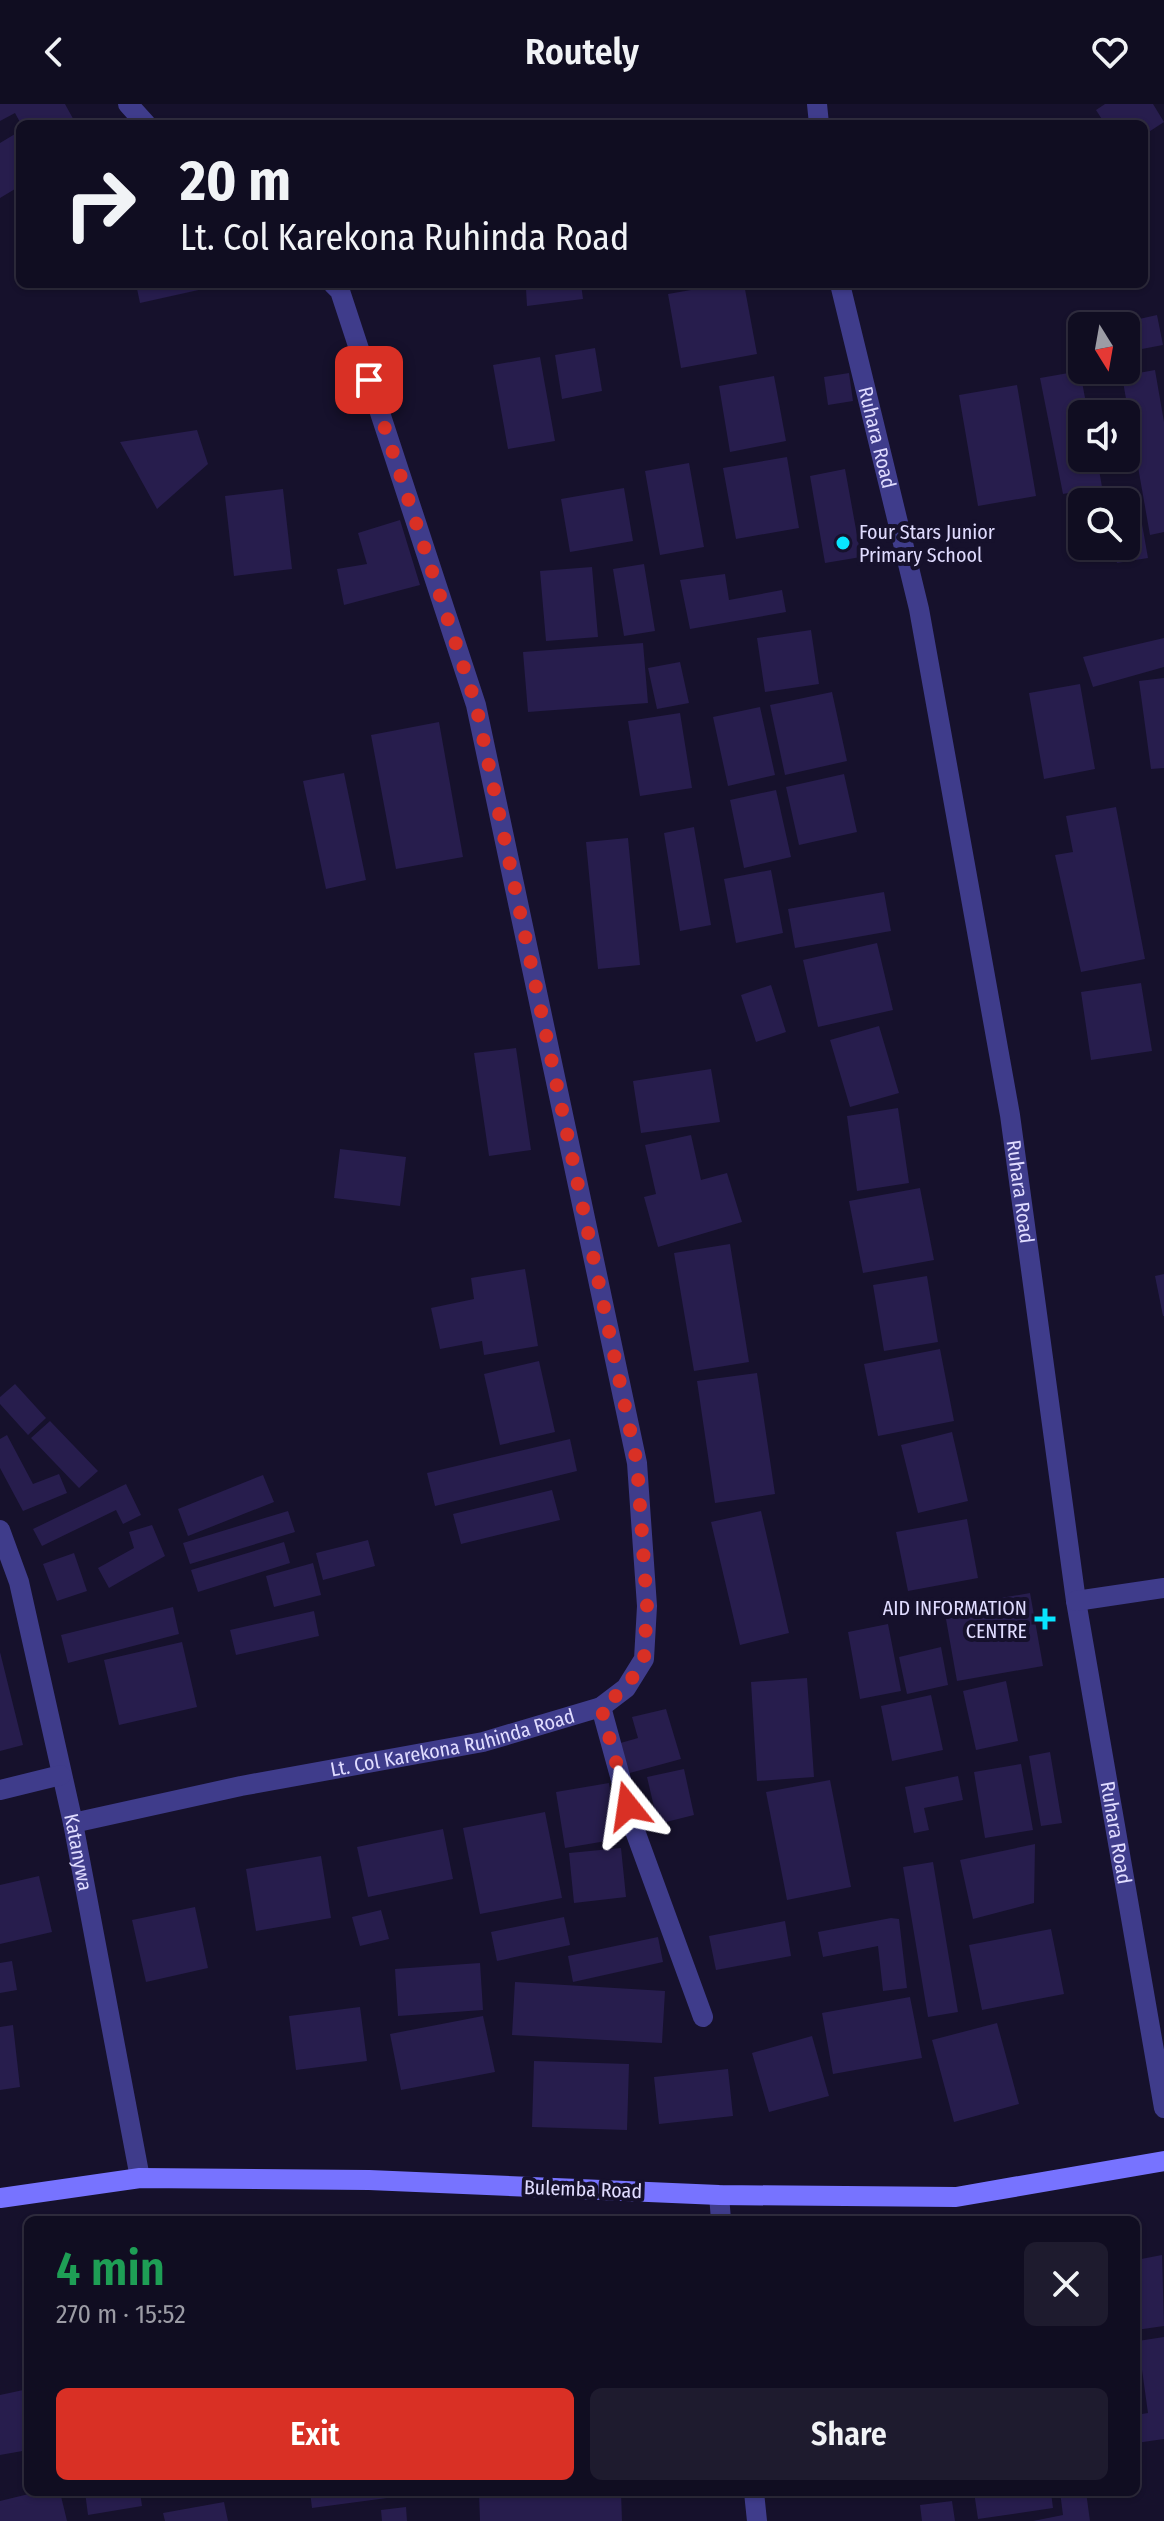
<!DOCTYPE html>
<meta charset="utf-8">
<style>
body{margin:0;font-family:"Fira Sans Condensed",sans-serif;background:#1e1b2e;color:#f1f3f6;height:100vh;display:flex;flex-direction:column;font-size:30px;white-space:nowrap}
*{box-sizing:border-box;margin:0}
p{font-size:26px;color:#9c9ca5}
.icon{flex:none;width:44px;height:44px;fill:none;stroke:currentColor;stroke-width:2;stroke-linecap:round;stroke-linejoin:round}
.map{position:relative;flex:1;overflow:hidden}
.sheet{position:absolute;left:24px;top:2112px;width:1116px;height:280px;display:flex;flex-direction:column;background:#100d21;border-radius:12px;box-shadow:0 2px 6px #0004,0 0 0 2px #302d3f}
.sheet>*{flex:none}
.banner{position:absolute;left:16px;top:16px;width:1132px;height:168px;border-radius:12px;box-shadow:0 2px 6px #0004,0 0 0 2px #302d3f;background:#100d21;color:#f1f3f6;overflow:hidden}
.needle{width:52px;rotate:169deg}
.buttons{position:absolute;left:1068px;top:208px;display:grid;gap:16px}
.buttons a{display:grid;place-items:center;width:72px;height:72px;border-radius:12px;background:#100d21;box-shadow:0 2px 6px #0004,0 0 0 2px #302d3f;font-size:40px}
.pin{position:absolute;display:grid;place-items:center;width:68px;height:68px;color:#fff;margin:-34px;border-radius:16px;box-shadow:0 4px 12px #0006}
.me{position:absolute;width:88px;margin:-44px;rotate:345deg;stroke-linejoin:round;filter:drop-shadow(0 0 6px #0008)}
.turn{display:flex;align-items:center;gap:28px;height:168px;padding:0 32px;font-size:36px}
.turn .icon{width:104px;height:104px;stroke-width:2.5}
.turn b{display:block;font-size:56px;line-height:68px}
.round{display:grid;place-items:center;flex:none;width:84px;height:84px;border-radius:12px;background:#1e1b2e}
.headline{display:flex;align-items:center;justify-content:space-between;height:136px;padding:0 32px}
h1{font-size:48px;font-weight:600;line-height:60px;color:#1e9e55}
.cta{display:flex;gap:16px;margin-top:auto;padding:16px 32px}
.cta a{flex:1;height:92px;border-radius:12px;background:#d93025;color:#fff;font-size:32px;font-weight:600;line-height:92px;text-align:center}
.cta a+a{background:#1e1b2e;color:#f1f3f6}
header{display:flex;justify-content:space-between;align-items:center;height:104px;padding:0 32px;background:#100d21;font-size:36px;font-weight:600}
.map>svg:first-child{display:block}
.building{fill:#271d4d}
.lines{fill:none;stroke-linecap:round;stroke-linejoin:round}
.street{stroke:#3f3c8b;stroke-width:20}
.secondary{stroke:#7773ff;stroke-width:20}
.route{stroke:#d93025;stroke-width:14;stroke-dasharray:0 25.2}
.poi-dot{fill:#08e5ff;stroke:#16112c;stroke-width:3}
.labels{text-anchor:middle;stroke-width:8;stroke-linejoin:round;paint-order:stroke}
.street-label{font-size:20px;fill:#e0dcff;stroke:#16112c}
.poi-label{font-size:20px;fill:#e0dcff;stroke:#16112c;text-anchor:start}
</style>
<header><svg class="icon" aria-label="back" viewBox="0 0 24 24"><path d="M15 5l-7 7 7 7"/></svg>Routely<svg class="icon" aria-label="heart" viewBox="0 0 24 24"><path d="M12 20l-8-8c-3-5 5-10 8-4 3-6 11-1 8 4z"/></svg></header>
<div class="map">
<svg width="1164" height="2417" viewBox="0 0 1164 2417">
<rect width="100%" height="100%" fill="#16112c"/>
<path class="building" d="M0 0H65L76 20H21L15 9 0 17Z
M1105 0H1153L1164 18 1144 31V20H1105L1096 6Z
M20 27V82L0 94V39Z
M136 180H221V181L140 199Z
M581 180 583 195 527 202 526 185Z
M725 180H744L757 250 681 264 668 190Z
M1157 211 1163 241 1126 248V222H1108Z
M595 244 602 287 562 295 555 251Z
M540 253 555 337 508 345 493 261Z
M1155 266 1164 318V428L1150 431 1122 272Z
M1080 267 1088 310H1082V354H1097L1102 383 1063 390 1040 274Z
M849 269 853 297 828 301 824 273Z
M774 272 786 337 730 348 719 282Z
M1017 281 1036 392 978 402 959 291Z
M197 326 208 360 157 405 120 338Z
M787 353 799 424 736 435 723 364Z
M689 359 704 443 660 451 645 367Z
M845 365 861 453 825 459 810 372Z
M624 384 633 437 570 448 561 395Z
M283 385 292 465 234 472 225 392Z
M400 416 420 481 344 501 337 465 367 460 358 429Z
M1142 420 1148 454 1117 459 1114 442H1126V423Z
M644 460 655 527 624 532 613 465Z
M592 463 598 533 546 537 540 467Z
M725 470 729 496 782 486 786 508 690 525 680 476Z
M811 526 819 580 765 588 757 534Z
M1164 534V563L1093 583 1083 553Z
M643 539 648 599 528 608 523 548Z
M680 558 689 599 657 605 648 564Z
M1164 574V664L1151 665 1139 577Z
M1080 580 1095 665 1044 675 1029 589Z
M832 588 847 657 785 671 770 601Z
M760 603 775 671 728 682 713 613Z
M680 609 692 684 640 692 628 617Z
M439 618 463 753 396 765 371 631Z
M344 669 366 776 326 785 303 677Z
M844 670 857 728 799 741 786 683Z
M776 686 791 753 744 764 730 696Z
M1116 703 1145 855 1081 868 1055 751 1073 748 1066 712Z
M694 723 711 821 680 827 664 729Z
M628 734 640 861 598 865 586 738Z
M771 766 783 829 736 839 724 775Z
M884 788 891 827 795 844 788 805Z
M877 839 893 906 818 923 803 856Z
M1141 879 1152 947 1091 956 1081 888Z
M771 881 786 928 756 938 741 891Z
M879 922 899 989 850 1003 830 936Z
M516 944 531 1046 489 1052 474 949Z
M711 965 720 1018 641 1029 633 977Z
M898 1004 909 1079 857 1087 847 1012Z
M691 1031 701 1076 727 1069 742 1118 658 1143 644 1093 656 1090 645 1041Z
M340 1045 406 1053 400 1102 334 1094Z
M920 1084 934 1156 863 1169 849 1097Z
M730 1140 749 1258 694 1267 674 1149Z
M525 1165 538 1242 484 1251 482 1237 440 1245 431 1204 474 1195 471 1174Z
M1164 1170V1212H1163L1155 1172Z
M927 1172 938 1238 884 1247 873 1181Z
M940 1245 954 1317 878 1332 864 1260Z
M539 1257 555 1328 500 1341 484 1270Z
M757 1269 775 1390 715 1399 697 1277Z
M15 1280 46 1314 28 1331 0 1300V1293Z
M50 1317 98 1367 79 1384 31 1334Z
M952 1328 968 1397 918 1409 901 1341Z
M7 1331 33 1380 59 1370 67 1389 23 1407 0 1364V1335Z
M570 1335 577 1367 435 1402 427 1369Z
M263 1371 274 1398 188 1432 178 1405Z
M126 1380 141 1411 123 1420 116 1406 42 1442 33 1425Z
M552 1386 560 1416 461 1440 453 1410Z
M288 1407 295 1428 190 1460 183 1439Z
M761 1407 789 1529 740 1541 711 1418Z
M967 1415 978 1474 908 1487 896 1428Z
M152 1421 165 1452 109 1484 98 1464 134 1444 129 1428Z
M368 1436 375 1462 323 1476 316 1449Z
M284 1438 290 1459 198 1488 191 1466Z
M74 1449 87 1487 57 1497 43 1460Z
M313 1459 321 1491 274 1503 266 1472Z
M1030 1489 1043 1562 957 1577 944 1504Z
M173 1503 179 1530 68 1559 61 1531Z
M314 1507 319 1532 236 1551 230 1526Z
M888 1520 901 1587 860 1595 848 1528Z
M182 1538 197 1603 119 1621 104 1556Z
M941 1543 948 1581 907 1590 899 1553Z
M0 1548 23 1641 0 1647Z
M807 1574 814 1673 757 1677 751 1578Z
M1006 1577 1018 1637 976 1646 963 1587Z
M931 1591 943 1646 892 1657 881 1602Z
M666 1605 681 1655 626 1670 617 1640 638 1634 632 1613Z
M1050 1648 1062 1719 1041 1722 1029 1652Z
M1021 1660 1033 1726 985 1734 974 1668Z
M684 1665 694 1711 658 1720 647 1673Z
M958 1672 963 1696 924 1704 929 1726 914 1729 905 1683Z
M830 1676 851 1783 787 1796 766 1688Z
M609 1679 618 1735 565 1744 556 1688Z
M545 1708 562 1794 480 1810 463 1724Z
M443 1725 453 1775 368 1793 357 1743Z
M1035 1740 1034 1799 973 1815 960 1756Z
M621 1744 626 1793 574 1799 569 1749Z
M321 1752 331 1814 256 1827 246 1765Z
M933 1758 958 1908 928 1913 903 1763Z
M39 1772 52 1828 0 1840V1781Z
M195 1803 208 1864 146 1878 132 1816Z
M381 1806 389 1835 360 1842 352 1813Z
M564 1813 570 1841 497 1857 491 1828Z
M891 1814 899 1815 907 1884 883 1887 878 1842 823 1853 818 1828Z
M785 1817 791 1852 716 1866 709 1832Z
M1051 1825 1064 1890 982 1906 969 1841Z
M658 1833 663 1858 573 1878 568 1852Z
M12 1857 17 1886 0 1889V1859Z
M480 1859 483 1906 398 1912 395 1865Z
M515 1878 665 1887 662 1939 512 1931Z
M910 1893 922 1954 833 1970 822 1909Z
M360 1903 367 1957 296 1966 289 1912Z
M483 1912 495 1968 401 1986 390 1930Z
M997 1919 1019 2000 954 2018 932 1936Z
M13 1921 20 1983 0 1986V1923Z
M812 1932 829 1992 769 2008 752 1949Z
M534 1957 629 1960 627 2026 532 2023Z
M728 1965 733 2012 659 2020 654 1973Z
M1162 2151 1164 2222 1136 2226V2156Z
M1164 2233V2335L1136 2339V2311L1148 2309 1138 2237Z
M28 2285V2346L0 2351V2291Z
M37 2388H60L67 2417H0V2397Z
M85 2388H140L142 2402 88 2411Z
M310 2388H402V2392L312 2404Z
M479 2388H621L622 2417H480Z
M974 2388H1051L1053 2404 978 2415Z
M1060 2388H1086L1090 2417H1033L1063 2411Z
M952 2397 955 2417H922L920 2401Z
M224 2398 228 2417H165L163 2409Z
M406 2403 407 2417H382L381 2406Z"/>
<g class="lines">
<g class="street">
<path d="M128 0 146 20"/>
<path d="M817 0 819 20"/>
<path id="s1" d="M840 180 919 505 1010 1011 1076 1497 1164 2004"/>
<path id="s2" d="M0 1426 19 1478 73 1719 140 2074"/>
<path d="M1076 1497 1164 1484"/>
<path d="M601 1603 635 1727 703 1913"/>
<path d="M0 1686 61 1671"/>
<path id="s3" d="M73 1719 241 1682 483 1638 601 1603 626 1584 644 1555 647 1502 637 1359 476 601 340 187 333 180"/>
<path d="M719 2091 721 2116"/>
<path d="M754 2388 757 2417"/>
</g>
<path class="secondary" d="M0 2094 140 2074 369 2076 719 2091 956 2093 1164 2057"/>
</g>
<g class="lines">
<path class="route" d="M369 276 476 601 637 1359 647 1502 644 1555 626 1584 601 1603 628 1702"/>
</g>
<g class="poi-dot">
<circle cx="843" cy="439" r="8"/>
<path d="M1041 1503h8v8h8v8h-8v8h-8v-8h-8v-8h8z"/>
</g>
<g class="labels">
<g class="street-label">
<text dy="7" stroke="none"><textPath href="#s1" startOffset="158">Ruhara Road</textPath></text>
<text dy="7" stroke="none"><textPath href="#s1" startOffset="926">Ruhara Road</textPath></text>
<text dy="7" stroke="none"><textPath href="#s3" startOffset="388">Lt. Col Karekona Ruhinda Road</textPath></text>
<text dy="7" stroke="none"><textPath href="#s1" startOffset="1574">Ruhara Road</textPath></text>
<text dy="7" stroke="none"><textPath href="#s2" startOffset="332">Katanywa</textPath></text>
<text transform="translate(583 2085) rotate(2)" y="7">Bulemba Road</text>
</g>
<g class="poi-label">
<text x="859" y="435">Four Stars Junior<tspan x="859" dy="23">Primary School</tspan></text>
<text x="1027" y="1511" text-anchor="end">AID INFORMATION<tspan x="1027" dy="23">CENTRE</tspan></text>
</g>
</g>
</svg>
<div class="buttons">
<a><svg class="needle" viewBox="-14 -14 28 28"><path d="M0-13l5 13h-10z" fill="#e53935"/><path d="M0 13l5-13h-10z" fill="#9c9ca5"/></svg></a>
<a><svg class="icon" aria-label="sound" viewBox="0 0 24 24"><path d="M4 9h4l5-4v14l-5-4H4zM17 9q2 3 0 6"/></svg></a>
<a><svg class="icon" aria-label="search" viewBox="0 0 24 24"><circle cx="10" cy="10" r="6"/><path d="M15 15l6 6"/></svg></a>
</div>
<div class="pin" style="left:369px;top:276px;background:#d93025"><svg class="icon" aria-label="arrive" viewBox="0 0 24 24"><path d="M6 21V4h12l-3 4 3 4H6"/></svg></div>
<svg class="me" style="left:628px;top:1702px" viewBox="-20 -20 40 40"><path d="M0-17L14 15 0 8-14 15z" fill="#d93025" stroke="#fff" stroke-width="4"/></svg>
<div class="banner">
<div class="turn"><svg class="icon" aria-label="right" viewBox="0 0 24 24"><path d="M7 20v-9h11M14 6l5 5-5 5"/></svg><div><b>20 m</b>Lt. Col Karekona Ruhinda Road</div></div>
</div>
<section class="sheet">
<div class="headline"><div><h1>4 min</h1><p>270 m · 15:52</p></div><a class="round"><svg class="icon" aria-label="close" viewBox="0 0 24 24"><path d="M6 6l12 12M18 6L6 18"/></svg></a></div>
<div class="cta"><a>Exit</a><a>Share</a></div>
</section>
</div>
